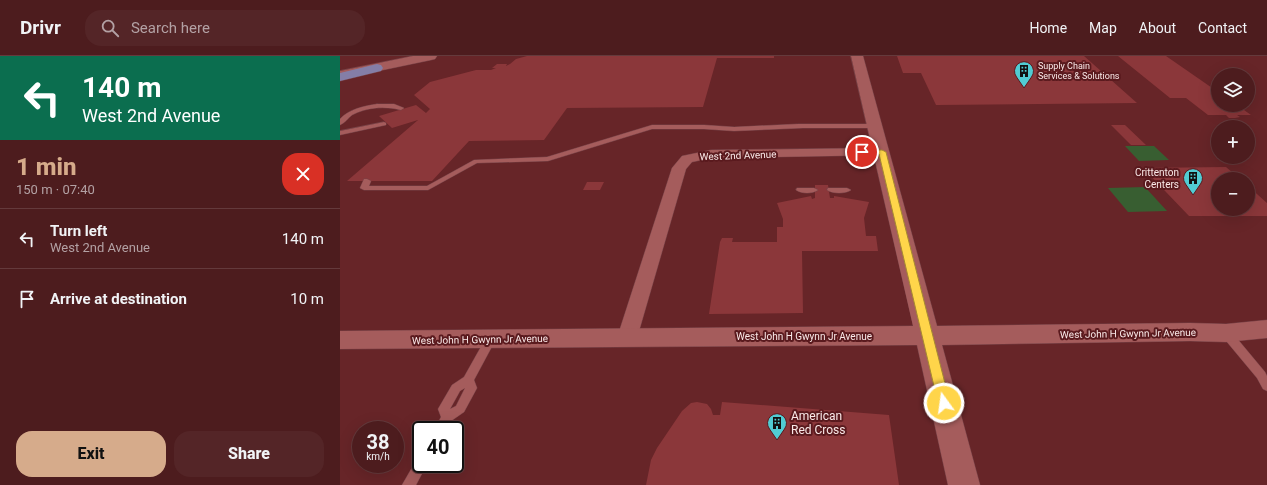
<!DOCTYPE html>
<meta charset="utf-8">
<style>
body{margin:0;font-family:Roboto,sans-serif;background:#542527;color:#f1f3f6;height:100vh;display:flex;flex-direction:column;font-size:15px;white-space:nowrap}
*{box-sizing:border-box;margin:0}
p{font-size:13px;color:#b3a1a4}
.icon{flex:none;width:22px;height:22px;fill:none;stroke:currentColor;stroke-width:2;stroke-linecap:round;stroke-linejoin:round}
.map{position:relative;flex:1;overflow:hidden}
.side{display:flex;flex-direction:column;background:#4d1c1e;width:340px}
.side>*{flex:none}
.guide{background:#0b6e4f;color:#fff;overflow:hidden}
.buttons{position:absolute;left:871px;top:12px;display:grid;gap:8px}
.buttons a{display:grid;place-items:center;width:44px;height:44px;border-radius:50%;background:#4d1c1e;box-shadow:0 4px 16px #0002,0 0 0 1px #643a3c;font-size:20px}
.speed{position:absolute;left:12px;top:365px;display:flex;gap:8px;font-size:20px;font-weight:700;text-align:center}
.speed>*{display:grid;place-content:center;width:52px;height:52px;border-radius:50%;background:#4d1c1e;box-shadow:0 4px 16px #0002,0 0 0 1px #643a3c;line-height:1}
.speed small{font-size:10px;font-weight:400}
.speed .limit{border:2px solid #111;border-radius:6px;background:#fff;color:#111}
.pin{position:absolute;display:grid;place-items:center;width:34px;height:34px;color:#fff;margin:-17px;border:2px solid #fff;border-radius:50%;box-shadow:0 1px 4px #0007}
.me{position:absolute;width:44px;margin:-22px;rotate:346deg;stroke-linejoin:round;filter:drop-shadow(0 0 3px #0008)}
.turn{display:flex;align-items:center;gap:14px;height:84px;padding:0 16px;font-size:18px}
.turn .icon{width:52px;height:52px;stroke-width:2.5}
.turn b{display:block;font-size:28px;line-height:34px}
.round{display:grid;place-items:center;flex:none;width:42px;height:42px;border-radius:16px;background:#542527}
.summary{display:flex;align-items:center;justify-content:space-between;height:68px;padding:0 16px}
h1{font-size:24px;font-weight:800;line-height:30px;color:#d6ab8b}
.button{display:flex;gap:8px;margin-top:auto;padding:8px 16px}
.button a{flex:1;height:46px;border-radius:16px;background:#d6ab8b;color:#111;font-size:16px;font-weight:800;line-height:46px;text-align:center}
.button a+a{background:#542527;color:#f1f3f6}
ul{padding:0;list-style:none}
li{display:flex;align-items:center;gap:12px;height:60px;padding:0 16px;border-top:1px solid #643a3c}
li div{flex:1}
li b{display:block;font-size:15px}
li em{font-style:normal}
header{display:flex;align-items:center;gap:24px;box-sizing:border-box;height:56px;padding:0 20px;background:#4d1c1e;border-bottom:1px solid #643a3c}
header strong{font-size:19px}
nav{display:flex;gap:22px;margin-inline-start:auto;font-size:14px}
.search{width:280px;height:36px;background:#542527;display:flex;align-items:center;gap:10px;box-sizing:border-box;padding:0 14px;border-radius:16px;color:#b3a1a4;font-size:15px}
main{display:flex;flex:1;min-height:0}
.map>svg:first-child{display:block}
.green{fill:#385e31}
.building{fill:#8b373a}
.lines{fill:none;stroke-linecap:round;stroke-linejoin:round}
.lane-casing{stroke:#764247;stroke-width:1}
.street-casing{stroke:#764247;stroke-width:1}
.secondary-casing{stroke:#764247;stroke-width:1}
.primary-casing{stroke:#764247;stroke-width:1}
.lane{fill:#a55c5c;fill-rule:evenodd}
.street{fill:#a55c5c;fill-rule:evenodd}
.secondary{fill:#a55c5c;fill-rule:evenodd}
.primary{fill:#847ea7;fill-rule:evenodd}
.route{fill:#ffd54a;stroke:#a68a30}
.labels{text-anchor:middle;stroke-width:4;stroke-linejoin:round;paint-order:stroke}
.far-poi-label{font-size:9px;fill:#fae9e8;stroke:#5a1a1e;text-anchor:start}
.street-label{font-size:10px;fill:#fae9e8;stroke:#5a1a1e}
.poi-label{font-size:10px;fill:#fae9e8;stroke:#5a1a1e;text-anchor:end}
.near-poi-label{font-size:12px;fill:#fae9e8;stroke:#5a1a1e;text-anchor:start}
</style>
<header>
<strong>Drivr</strong>
<div class="search"><svg class="icon" aria-label="search" viewBox="0 0 24 24"><circle cx="10" cy="10" r="6"/><path d="M15 15l6 6"/></svg>Search here</div>
<nav><a>Home</a><a>Map</a><a>About</a><a>Contact</a></nav>
</header>
<main>
<section class="side">
<div class="guide">
<div class="turn"><svg class="icon" aria-label="left" viewBox="0 0 24 24"><path d="M17 20v-9H6M10 6l-5 5 5 5"/></svg><div><b>140 m</b>West 2nd Avenue</div></div>
</div>
<div class="summary"><div><h1>1 min</h1><p>150 m · 07:40</p></div><a class="round" style="background:#d93025;color:#fff"><svg class="icon" aria-label="close" viewBox="0 0 24 24"><path d="M6 6l12 12M18 6L6 18"/></svg></a></div>
<ul>
<li><svg class="icon" aria-label="left" viewBox="0 0 24 24"><path d="M17 20v-9H6M10 6l-5 5 5 5"/></svg><div><b>Turn left</b><p>West 2nd Avenue</p></div><em>140 m</em></li>
<li><svg class="icon" aria-label="arrive" viewBox="0 0 24 24"><path d="M6 21V4h12l-3 4 3 4H6"/></svg><div><b>Arrive at destination</b></div><em>10 m</em></li>
</ul>
<div class="button"><a>Exit</a><a>Share</a></div>
</section>
<div class="map">
<svg width="927" height="429" viewBox="0 0 927 429">
<rect width="100%" height="100%" fill="#672528"/>
<path class="green" d="M785 90H814L829 104 799 105Z
M805 131 827 155 788 156 768 132Z"/>
<path class="building" d="M187 0H434V2H377L363 51 227 52 204 84 129 85 92 125H7L78 64 52 72 39 60 76 49 86 57 90 53 74 39 90 26 136 14H151L156 12H152L157 8H167L166 10 170 8 176 3Z
M557 0H744L797 47 596 49 581 17H563Z
M778 0H826L878 36V49H897L911 59H897L900 61 895 62H889L886 59H868L846 42H830Z
M771 69H785L806 89H791Z
M886 111 900 123H878V153H908V130L927 147V160H849L803 112Z
M247 126H264L260 134H243Z
M475 129H488L490 142H494V140L529 146 524 162 526 180H536L538 195H462L463 257 369 258 380 186 382 182H393L392 186H437V171H443V163L437 147 471 140 472 143 475 142Z
M357 346 367 348 371 353 373 359H380L382 346 549 359 559 429H306L311 404 317 392 342 355 351 347Z"/>
<g class="lines">
<g class="lane-casing">
<path id="lane" d="M37 48H54L64 52 61 54C45 50 27 51 12 59 8 62 5 67 0 69V63C9 53 24 50 37 48Z
M44 66 46 67V69L0 79V75Z
M458 68H536L539 70 536 72H463L394 75 364 73H312L208 105 137 107 88 134H24L20 132 24 123H27L31 125 29 130H87L134 104 207 101 312 69H364L394 71Z
M457 132H474L478 134C473 138 461 138 456 134Z
M488 132H507L511 134C506 138 492 138 487 134Z
M886 273 890 274 925 316 927 320V335L923 333 917 322 882 280 881 277 882 274Z
M151 279 155 280 156 283 134 324 137 332 124 356 111 365 106 374H94L101 361 98 353 112 329 124 321 147 280ZM125 332 116 350 110 353 120 335Z
M81 401V408H87L76 429H62L77 403Z"/>
</g>
<g class="street-casing">
<path id="street" d="M542 92 547 93 549 96 547 99 371 102 352 106 346 113 297 282 294 287 287 290 280 287 277 282 332 112 342 100 371 94Z"/>
</g>
<g class="secondary-casing">
<path id="secondary" d="M73 0H97L95 3 91 4 0 23V15Z
M511 0H523L597 270 850 267 886 268 927 264V282L886 286 850 285 602 289 640 429H608L577 289 0 293V275L573 270Z"/>
</g>
<g class="primary-casing">
<path id="primary" d="M37 8 41 9 43 12 41 15 0 25V17Z"/>
</g>
<use href="#lane" class="lane"/>
<use href="#street" class="street"/>
<use href="#secondary" class="secondary"/>
<use href="#primary" class="primary"/>
</g>
<path class="route" d="M542 94 546 96 610 347 608 351 604 352 600 351 598 347 539 98H522L519 96 522 94Z"/>
<defs>
<g id="building-pin" transform="scale(1)"><path d="M0 17L-7.5 6A9.5 9.5 0 1 1 7.5 6Z" fill="#51ccd3" stroke="#5a1a1e"/><path d="M-4-6H4V6H1V3H-1V6H-4ZM-2.5-4.3h1.7v1.8h-1.7ZM.8-4.3h1.7v1.8H.8ZM-2.5-1h1.7V.8h-1.7ZM.8-1h1.7V.8H.8Z" fill="#111"/></g>
</defs>
<g fill-rule="evenodd">
<use href="#building-pin" x="684" y="15"/>
<use href="#building-pin" x="853" y="122"/>
<use href="#building-pin" x="437" y="367"/>
</g>
<g class="labels">
<g class="far-poi-label">
<text x="698" y="13">Supply Chain<tspan x="698" dy="10">Services &amp; Solutions</tspan></text>
</g>
<g class="street-label">
<text transform="translate(398 99) rotate(-2)" y="4">West 2nd Avenue</text>
<text transform="translate(788 277) rotate(-1)" y="4">West John H Gwynn Jr Avenue</text>
<text x="464" y="284">West John H Gwynn Jr Avenue</text>
<text transform="translate(140 283) rotate(-1)" y="4">West John H Gwynn Jr Avenue</text>
</g>
<g class="poi-label">
<text x="839" y="120">Crittenton<tspan x="839" dy="12">Centers</tspan></text>
</g>
<g class="near-poi-label">
<text x="451" y="364">American<tspan x="451" dy="14">Red Cross</tspan></text>
</g>
</g>
</svg>
<div class="buttons">
<a><svg class="icon" aria-label="layers" viewBox="0 0 24 24"><path d="M12 4l9 5-9 5-9-5zM3 14l9 5 9-5"/></svg></a>
<a>+</a>
<a>−</a>
</div>
<div class="speed"><div>38<small>km/h</small></div><div class="limit">40</div></div>
<div class="pin" style="left:522px;top:96px;background:#d93025"><svg class="icon" aria-label="arrive" viewBox="0 0 24 24"><path d="M6 21V4h12l-3 4 3 4H6"/></svg></div>
<svg class="me" style="left:604px;top:347px" viewBox="-20 -20 40 40"><circle r="17" fill="#ffd54a" stroke="#fff" stroke-width="3"/><path d="M0-11L8 9 0 5-8 9z" fill="#fff"/></svg>
</div>
</main>
